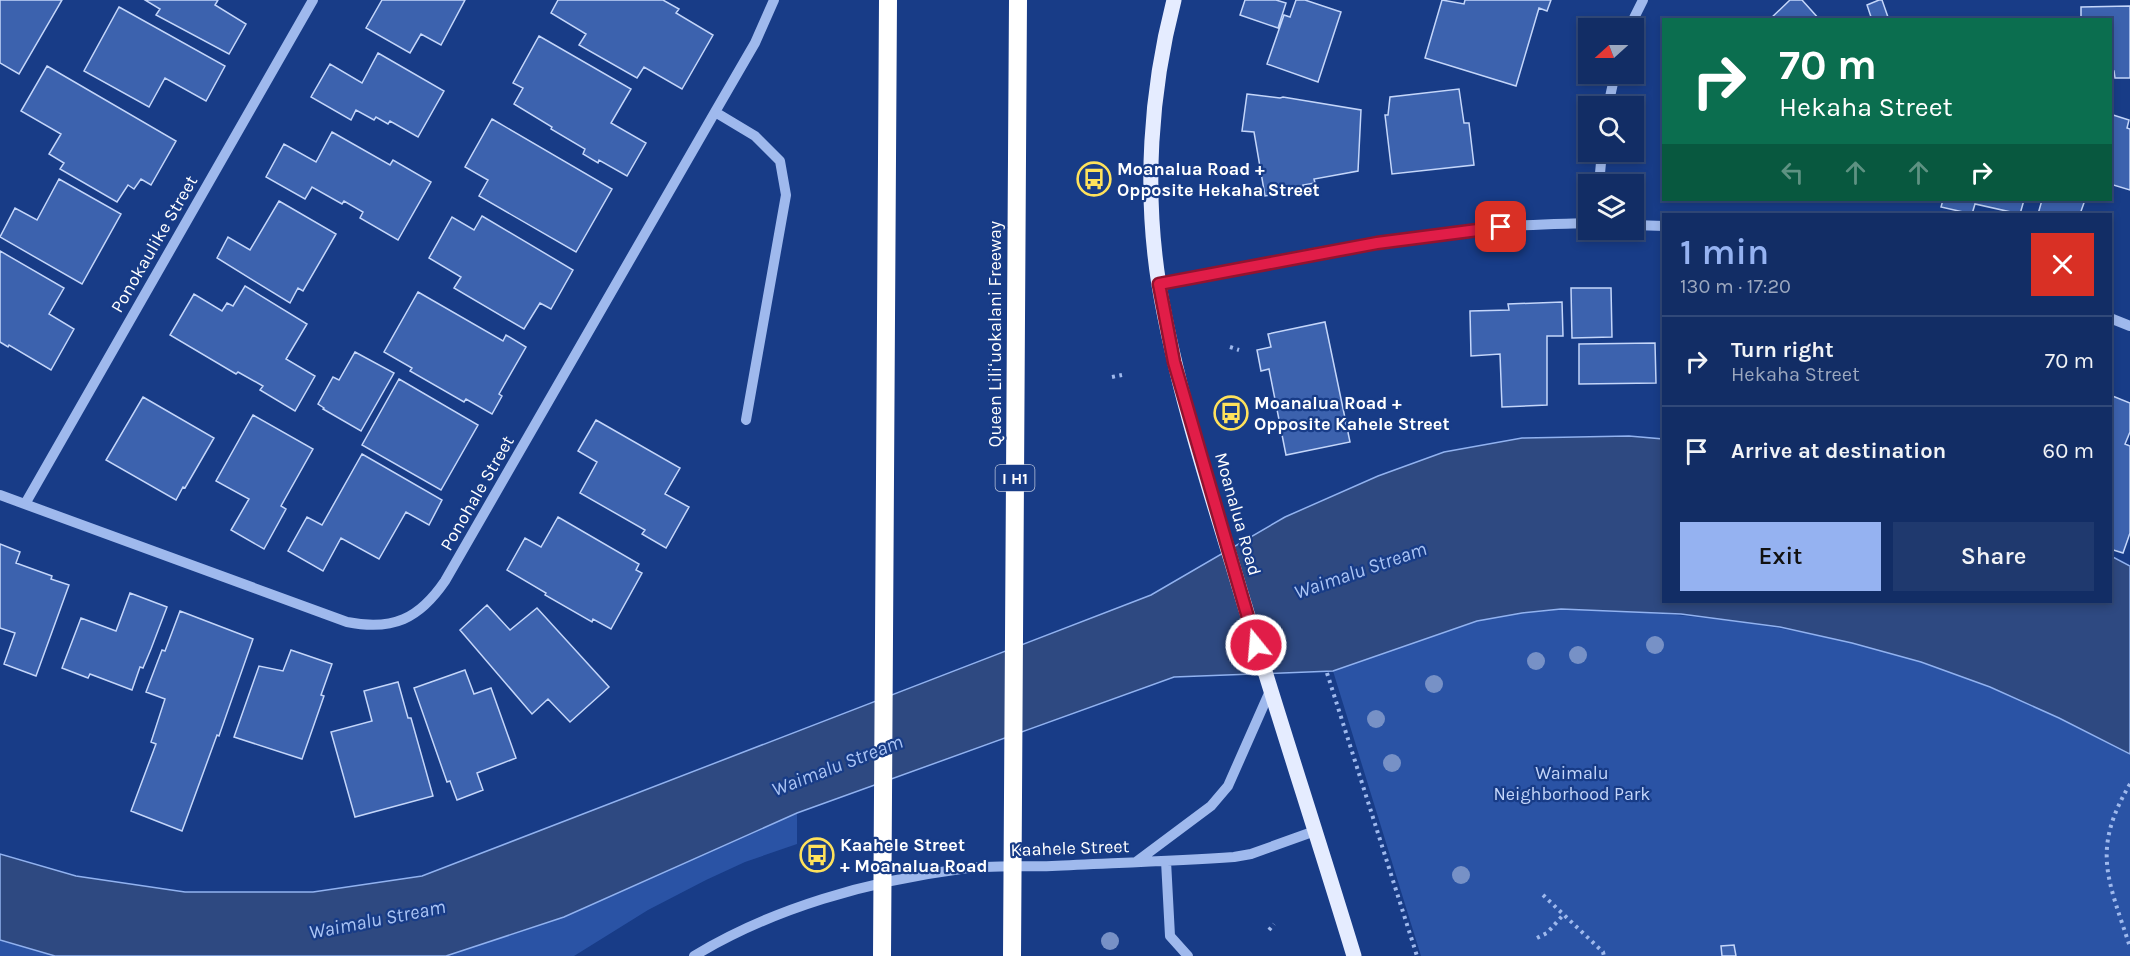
<!DOCTYPE html>
<meta charset="utf-8">
<style>
body{margin:0;font-family:Karla,sans-serif;background:#1f396e;color:#f1f3f6;height:100vh;display:flex;flex-direction:column;font-size:22px;white-space:nowrap}
*{box-sizing:border-box;margin:0}
p{font-size:20px;color:#9ca8bf}
.icon{flex:none;width:33px;height:33px;fill:none;stroke:currentColor;stroke-width:2;stroke-linecap:round;stroke-linejoin:round}
.map{position:relative;flex:1;overflow:hidden}
.panel{position:absolute;left:1662px;top:213px;width:450px;height:390px;display:flex;flex-direction:column;background:#122d65;border-radius:0px;box-shadow:0 3px 9px #0003,0 0 0 2px #314979}
.panel>*{flex:none}
.top-card{position:absolute;left:1662px;top:18px;width:450px;height:183px;border-radius:0px;box-shadow:0 3px 9px #0003,0 0 0 2px #314979;background:#0b6e4f;color:#fff;overflow:hidden}
.needle{width:39px;rotate:249deg}
.fabs{position:absolute;left:1578px;top:18px;display:grid;gap:12px}
.fabs a{display:grid;place-items:center;width:66px;height:66px;border-radius:0px;background:#122d65;box-shadow:0 3px 9px #0003,0 0 0 2px #314979;font-size:30px}
.pin{position:absolute;display:grid;place-items:center;width:51px;height:51px;color:#fff;margin:-26px;border-radius:12px;box-shadow:0 3px 9px #0006}
.me{position:absolute;width:66px;margin:-33px;rotate:343deg;stroke-linejoin:round;filter:drop-shadow(0 0 4px #0008)}
.turn{display:flex;align-items:center;gap:21px;height:126px;padding:0 18px;font-size:27px}
.turn .icon{width:78px;height:78px;stroke-width:2.5}
.turn b{display:block;font-size:42px;line-height:51px}
.lanes{display:flex;align-items:center;height:57px;padding:0 18px;background:#0003;justify-content:center;gap:30px;direction:ltr}
.lanes .off{opacity:.35}
.round{display:grid;place-items:center;flex:none;width:63px;height:63px;border-radius:0px;background:#1f396e}
.summary{display:flex;align-items:center;justify-content:space-between;height:102px;padding:0 18px}
h1{font-size:36px;font-weight:600;line-height:45px;color:#95b2f1}
.cta{display:flex;gap:12px;margin-top:auto;padding:12px 18px}
.cta a{flex:1;height:69px;border-radius:0px;background:#95b2f1;color:#111;font-size:24px;font-weight:600;line-height:69px;text-align:center}
.cta a+a{background:#1f396e;color:#f1f3f6}
ul{padding:0;list-style:none}
li{display:flex;align-items:center;gap:18px;height:90px;padding:0 18px;border-top:2px solid #314979}
li div{flex:1}
li b{display:block;font-size:22px}
li em{font-style:normal}
.map>svg:first-child{display:block}
.green{fill:#2a53a5}
.water{fill:#2e4981;stroke:#91b2f0;stroke-width:1.5}
.building{fill:#3c62ae;stroke:#c4d6fa;stroke-width:1.5}
.lines{fill:none;stroke-linecap:round;stroke-linejoin:round}
.path{stroke:#9fb9ed;stroke-width:4;stroke-dasharray:3 4.5;stroke-linecap:butt}
.minor{stroke:#9fb9ed;stroke-width:10}
.major{stroke:#e5ecff;stroke-width:15}
.highway-bridge{stroke:#fff;stroke-width:18}
.tree{fill:#7791c6}
.route-casing{stroke:#92132f;stroke-width:15}
.route{stroke:#e11d48;stroke-width:10}
.labels{text-anchor:middle;stroke-width:4.5;stroke-linejoin:round;paint-order:stroke}
.shield{fill:#183c87;stroke:#bac4db;stroke-width:1.5}
.shield-label{font-size:16px;font-weight:bold;fill:#fff}
.poi-label{font-size:18px;font-weight:bold;fill:#fff;stroke:#183c87;text-anchor:start}
.street-label{font-size:18px;fill:#fff;stroke:#183c87}
.park-label{font-size:18px;fill:#c4d6fa;stroke:#183c87}
.water-label{font-size:20px;font-style:italic;fill:#aac4f5;stroke:#183c87}
</style>
<div class="map">
<svg width="2130" height="956" viewBox="0 0 2130 956">
<rect width="100%" height="100%" fill="#183c87"/>
<path class="green" d="M1561 609C1707 612 1855 631 1991 688 2039 707 2084 731 2130 754V956H1421L1333 671 1477 621 1522 613Z
M797 813V844L745 862 706 880 648 910 574 956H446L564 917Z
M0 940 55 956H0Z"/>
<path class="water" d="M1629 436 1663 439 1664 602H2110L2111 556 2130 566V754L2059 718 1990 687 1921 662 1852 643 1780 627 1681 614 1561 609 1522 613 1477 621 1333 671 1174 677 797 813 564 917 446 956H55L0 940V854L76 876 185 892H313L422 876 1151 595 1285 517 1378 476 1444 452 1522 438Z"/>
<path class="building" d="M0 0H62L19 74 0 63Z
M145 0H218L215 5 246 24 229 54 156 15 160 9Z
M382 0H465L441 45 421 34 410 53 366 28Z
M558 0H663L679 9 676 13 713 35 682 89 644 67 637 78 579 45 586 34 551 13Z
M1245 0H1276L1286 3 1278 28 1240 15Z
M1296 0H1305L1341 12 1318 82 1267 64 1284 15 1290 17Z
M1442 0 1464 4 1465 0H1551L1547 11 1539 8 1516 86 1425 58Z
M1790 0H1802L1820 20H1769Z
M1879 0H1882L1889 20H1872L1867 5Z
M2130 6V78H2115L2114 71H2110V20H2081V7Z
M119 7 225 66 206 101 165 78 149 107 84 71Z
M539 36 631 89 611 123 646 143 627 176 599 160 598 163 583 154 585 149 551 129 552 127 514 104 523 88 513 83Z
M378 53 444 91 418 137 390 121 388 124 376 117 374 120 356 110 351 120 311 97 330 64 362 83Z
M47 66 176 141 151 185 141 179 134 189 128 185 117 202 60 169 64 163 49 154 61 134 21 111Z
M1459 89 1464 123H1469L1474 165 1392 174 1385 115H1388L1390 97Z
M1247 94 1280 98 1283 97 1361 110 1358 171 1314 179 1315 183 1303 185 1304 189 1265 196 1254 132 1242 131Z
M2110 114 2129 120 2127 128 2130 129V190L2110 184Z
M492 119 612 189 576 252 479 196 488 180 465 167Z
M332 132 390 165 393 160 431 182 398 240 360 218 363 212 344 201 342 204 312 187 305 199 266 177 284 144 316 162Z
M59 179 121 214 82 284 0 237 15 208 37 220Z
M1943 200H2024L2020 214 1975 204 1972 214 1941 207Z
M2042 200H2085L2080 214H2038Z
M279 201 336 234 303 291 298 288 290 303 217 258 228 237 250 250Z
M482 216 573 270 551 309 540 303 524 329 454 288 461 277 429 258 452 217 474 230Z
M0 251 64 288 49 314 74 329 51 370 9 345 8 347 0 342Z
M245 286 307 324 286 359 315 376 295 411 260 390 263 386 238 372 236 374 170 335 194 294 222 311 227 303 233 306Z
M1571 288H1611L1612 337 1572 338Z
M418 292 503 341 506 335 526 347 499 394 502 396 492 414 466 399 464 402 410 371 412 368 384 352Z
M1562 302 1563 336H1547V405L1502 407 1500 354 1471 356 1470 311 1509 310 1508 304Z
M1325 322 1350 442 1286 455 1269 369 1261 371 1257 350 1271 347 1268 334Z
M1655 343 1656 383 1579 384V344Z
M355 352 394 373 361 431 323 409 324 408 318 404 333 377 339 380Z
M399 379 478 425 441 490 362 445Z
M2110 395 2130 403V432L2125 444 2130 446V533L2123 553 2110 549Z
M143 397 214 438 185 488 183 487 176 500 106 460Z
M253 415 313 449 281 506 286 509 264 549 231 530 249 499 216 481Z
M596 420 680 468 665 494 689 507 666 548 642 534 645 530 580 493 597 462 578 451Z
M362 454 442 500 429 525 406 512 379 559 341 538 323 571 288 551 307 517 322 525Z
M558 517 639 564 636 570 642 573 611 629 593 619 592 622 545 595 546 593 507 570 525 538 541 547Z
M0 544 20 552 16 563 52 576 51 579 69 585 36 676 4 664 15 633 0 628Z
M130 593 167 607 151 649 143 668 140 667 132 690 90 674 88 678 62 668 81 618 116 631Z
M487 605 510 630 537 608 609 687 570 722 548 699 532 714 460 630Z
M180 611 253 639 219 736 217 735 182 831 131 811 156 744 151 742 165 699 146 692 162 650 165 651Z
M291 650 332 664 321 695 324 696 302 759 234 737 259 666 283 671Z
M465 670 474 694 491 688 516 758 477 773 483 790 457 800 450 781 447 782 414 688Z
M398 682 408 718H411L433 796 355 817 331 732 372 721 364 691Z
M1734 945 1736 956H1722L1721 946Z"/>
<g class="lines">
<path class="path" d="M1230 347 1239 350
M1112 377 1122 375
M1327 673 1417 956
M2130 784C2091 850 2108 879 2130 947
M1543 895 1603 952 1604 956
M1269 930 1274 924
M1537 938 1547 933 1564 914"/>
<path class="minor" d="M1629 28 1643 0
M1608 106 1615 74
M715 112 755 136 780 161 786 195 746 420
M1599 184 1602 152
M1634 225 1664 226
M1159 284C1272 261 1387 236 1502 227 1530 224 1560 224 1588 223
M2110 318 2130 326
M0 495 347 622C393 631 419 619 445 581L715 112 755 43 774 0
M25 504 313 0
M1166 861 1170 936 1188 956
M1136 862 1211 806 1228 786 1270 691
M694 956C773 908 869 881 961 869 991 865 1022 867 1052 866 1113 863 1173 861 1234 857L1251 854 1315 831"/>
<path class="major" d="M1174 0C1150 92 1144 191 1159 285 1175 380 1204 472 1232 563 1271 695 1314 825 1354 956"/>
<path class="highway-bridge" d="M882 956 888 0
M1012 956 1018 0"/>
</g>
<g class="tree">
<circle cx="1655" cy="645" r="9"/>
<circle cx="1578" cy="655" r="9"/>
<circle cx="1536" cy="661" r="9"/>
<circle cx="1434" cy="684" r="9"/>
<circle cx="1376" cy="719" r="9"/>
<circle cx="1392" cy="763" r="9"/>
<circle cx="1461" cy="875" r="9"/>
<circle cx="1110" cy="941" r="9"/>
</g>
<g class="lines">
<g class="route-casing">
<path id="route" d="M1256 645 1174 362 1159 284 1377 243 1501 227"/>
</g>
<use href="#route" class="route"/>
</g>
<defs>
<g id="bus-ring" transform="scale(1.725)"><circle r="9.5" fill="#183c87" stroke="#ffe25b" stroke-width="1.5"/><path d="M-5-6H5V4H4V6H2V4H-2V6H-4V4H-5ZM-3.5-4V0h7V-4ZM-3.5 1.2v1.5H-2V1.2ZM2 1.2v1.5H3.5V1.2Z" fill="#ffe25b"/></g>
</defs>
<g fill-rule="evenodd">
<use href="#bus-ring" x="1094" y="179"/>
<use href="#bus-ring" x="1231" y="413"/>
<use href="#bus-ring" x="817" y="855"/>
</g>
<g class="labels">
<rect class="shield" x="995.5" y="465" width="39" height="26" rx="4.5"/>
<g class="shield-label">
<text x="1015" y="484">I H1</text>
</g>
<g class="poi-label">
<text x="1117" y="175">Moanalua Road +<tspan x="1117" dy="21">Opposite Hekaha Street</tspan></text>
<text x="1254" y="409">Moanalua Road +<tspan x="1254" dy="21">Opposite Kahele Street</tspan></text>
<text x="840" y="851">Kaahele Street<tspan x="840" dy="21">+ Moanalua Road</tspan></text>
</g>
<g class="street-label">
<text transform="translate(154 244) rotate(-60)" y="6">Ponokaulike Street</text>
<text transform="translate(995 334) rotate(-90)" y="6">Queen Liliʻuokalani Freeway</text>
<text transform="translate(477 493) rotate(-60)" y="6">Ponohale Street</text>
<text transform="translate(1238 514) rotate(74)" y="6">Moanalua Road</text>
<text transform="translate(1070 848) rotate(-2)" y="6">Kaahele Street</text>
</g>
<g class="park-label">
<text x="1572" y="779">Waimalu<tspan x="1572" dy="21">Neighborhood Park</tspan></text>
</g>
<g class="water-label">
<text transform="translate(1360 570) rotate(-19)" y="7">Waimalu Stream</text>
<text transform="translate(837 765) rotate(-21)" y="7">Waimalu Stream</text>
<text transform="translate(377 919) rotate(-11)" y="7">Waimalu Stream</text>
</g>
</g>
</svg>
<div class="fabs">
<a><svg class="needle" viewBox="-14 -14 28 28"><path d="M0-13l5 13h-10z" fill="#e53935"/><path d="M0 13l5-13h-10z" fill="#9ca8bf"/></svg></a>
<a><svg class="icon" aria-label="search" viewBox="0 0 24 24"><circle cx="10" cy="10" r="6"/><path d="M15 15l6 6"/></svg></a>
<a><svg class="icon" aria-label="layers" viewBox="0 0 24 24"><path d="M12 4l9 5-9 5-9-5zM3 14l9 5 9-5"/></svg></a>
</div>
<div class="pin" style="left:1501px;top:227px;background:#d93025"><svg class="icon" aria-label="arrive" viewBox="0 0 24 24"><path d="M6 21V4h12l-3 4 3 4H6"/></svg></div>
<svg class="me" style="left:1256px;top:645px" viewBox="-20 -20 40 40"><circle r="17" fill="#e11d48" stroke="#fff" stroke-width="3"/><path d="M0-11L8 9 0 5-8 9z" fill="#fff"/></svg>
<div class="top-card">
<div class="turn"><svg class="icon" aria-label="right" viewBox="0 0 24 24"><path d="M7 20v-9h11M14 6l5 5-5 5"/></svg><div><b>70 m</b>Hekaha Street</div></div>
<div class="lanes"><svg class="icon off" aria-label="left" viewBox="0 0 24 24"><path d="M17 20v-9H6M10 6l-5 5 5 5"/></svg><svg class="icon off" aria-label="ahead" viewBox="0 0 24 24"><path d="M12 20V5M6 11l6-6 6 6"/></svg><svg class="icon off" aria-label="ahead" viewBox="0 0 24 24"><path d="M12 20V5M6 11l6-6 6 6"/></svg><svg class="icon" aria-label="right" viewBox="0 0 24 24"><path d="M7 20v-9h11M14 6l5 5-5 5"/></svg></div>
</div>
<section class="panel">
<div class="summary"><div><h1>1 min</h1><p>130 m · 17:20</p></div><a class="round" style="background:#d93025;color:#fff"><svg class="icon" aria-label="close" viewBox="0 0 24 24"><path d="M6 6l12 12M18 6L6 18"/></svg></a></div>
<ul>
<li><svg class="icon" aria-label="right" viewBox="0 0 24 24"><path d="M7 20v-9h11M14 6l5 5-5 5"/></svg><div><b>Turn right</b><p>Hekaha Street</p></div><em>70 m</em></li>
<li><svg class="icon" aria-label="arrive" viewBox="0 0 24 24"><path d="M6 21V4h12l-3 4 3 4H6"/></svg><div><b>Arrive at destination</b></div><em>60 m</em></li>
</ul>
<div class="cta"><a>Exit</a><a>Share</a></div>
</section>
</div>
